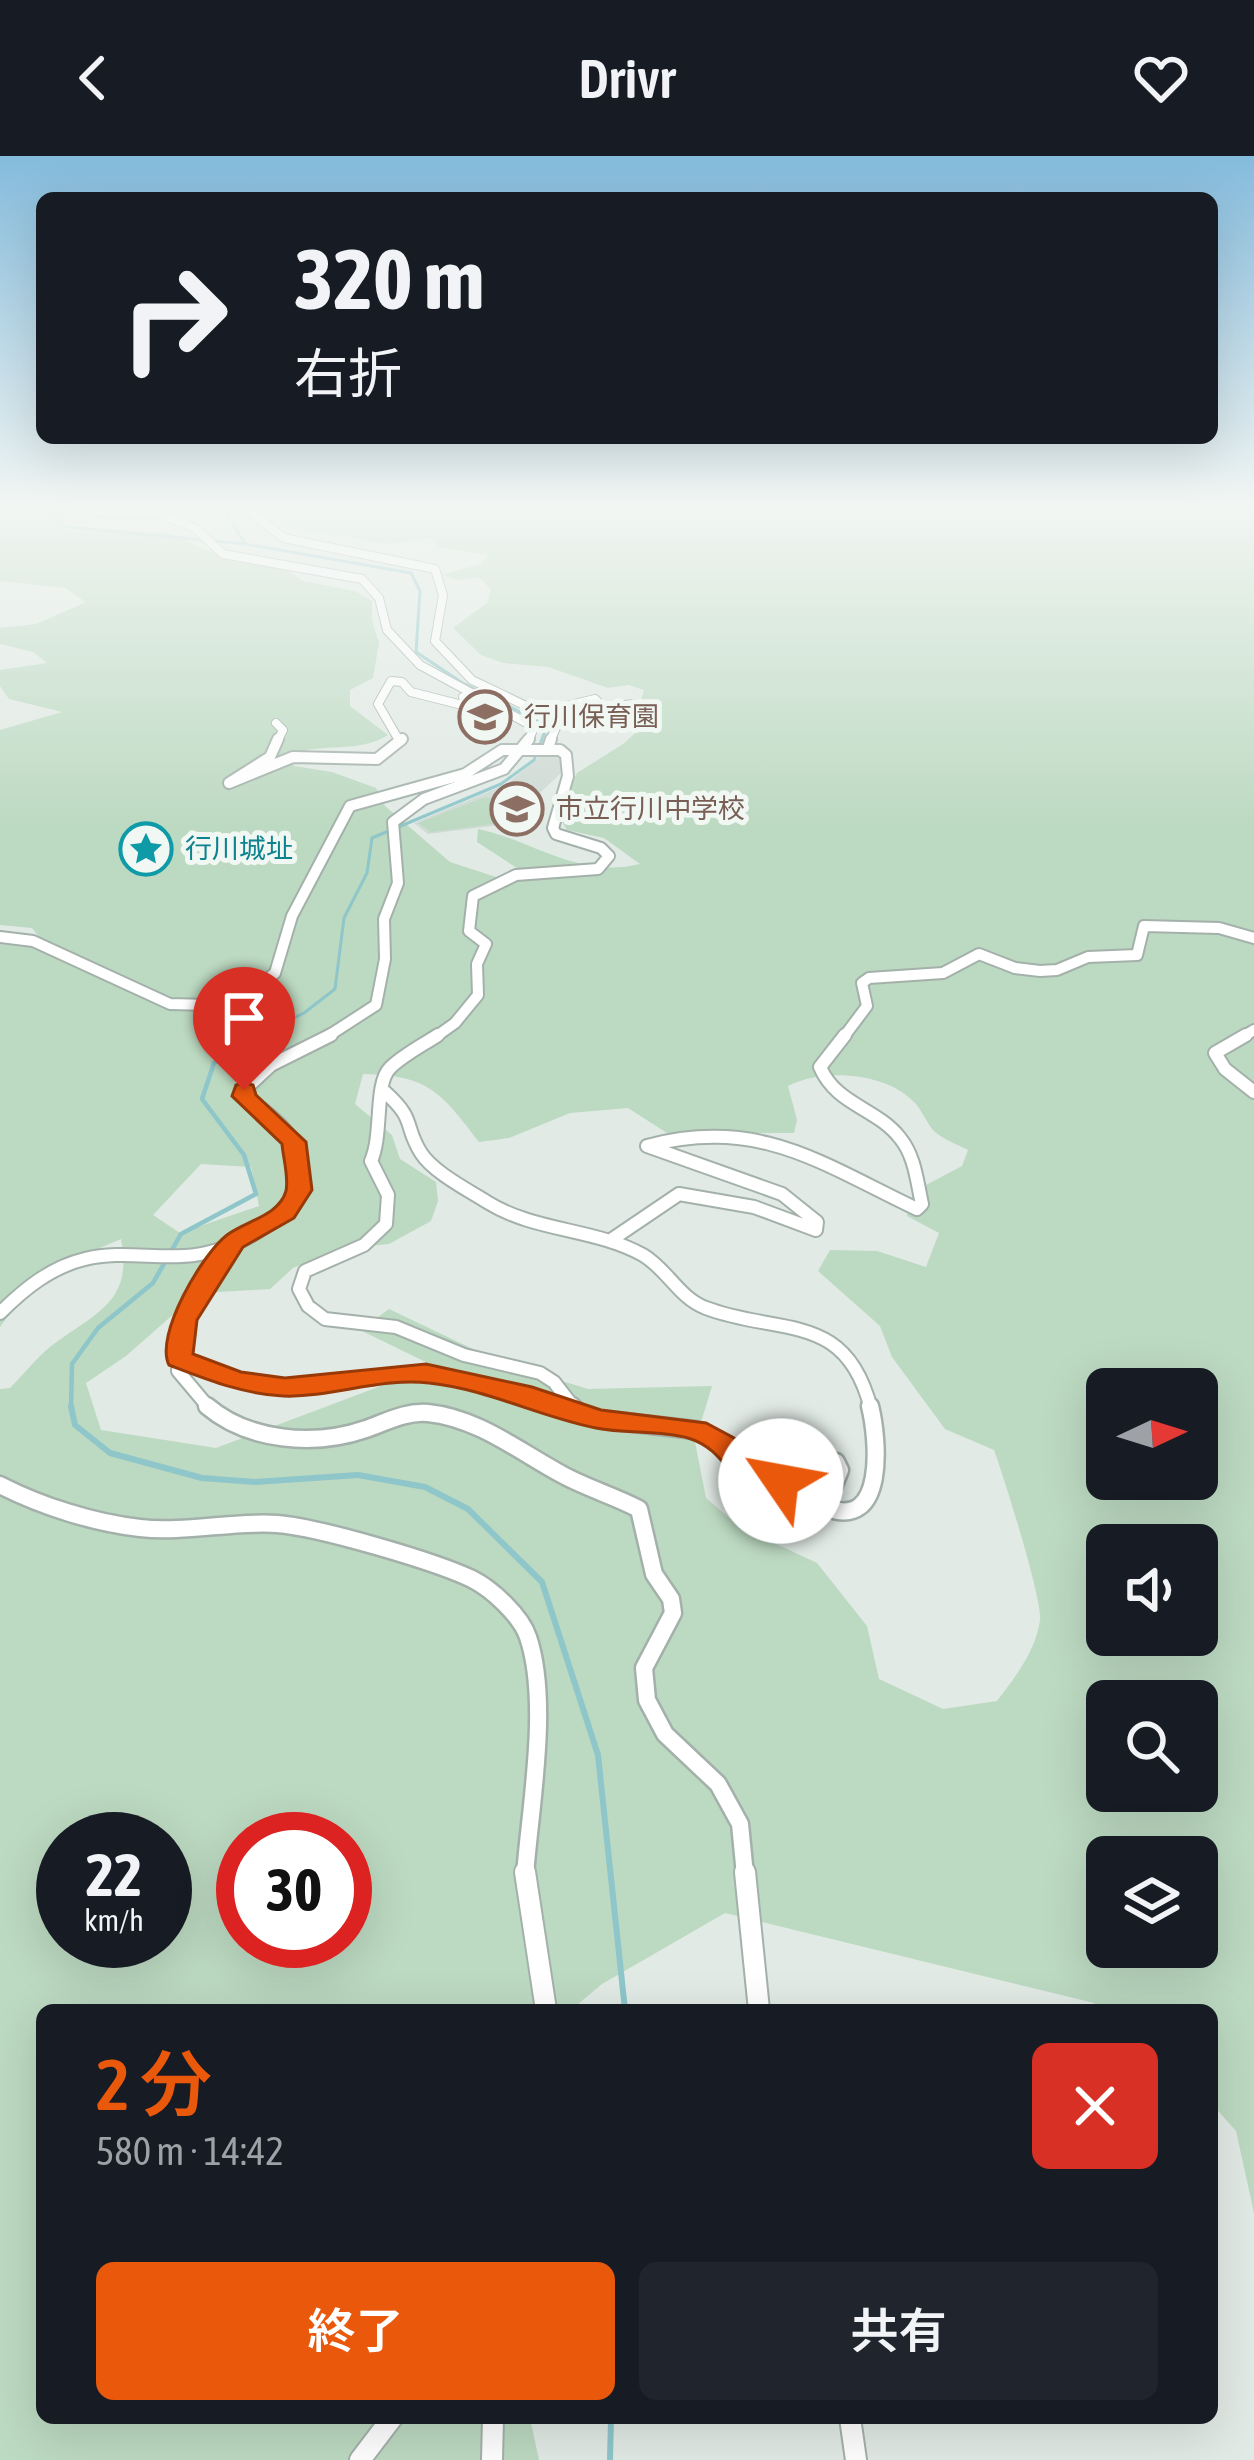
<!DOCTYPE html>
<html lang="ja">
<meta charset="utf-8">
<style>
body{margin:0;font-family:"Asap Condensed","Noto Sans JP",sans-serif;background:#20242c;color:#f1f3f6;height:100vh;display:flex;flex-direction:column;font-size:45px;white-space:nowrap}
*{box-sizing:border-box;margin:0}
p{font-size:39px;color:#9ea1a6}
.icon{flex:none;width:66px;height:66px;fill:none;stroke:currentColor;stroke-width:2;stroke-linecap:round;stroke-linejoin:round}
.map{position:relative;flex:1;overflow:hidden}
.details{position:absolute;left:36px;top:1848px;width:1182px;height:420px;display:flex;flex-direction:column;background:#171b24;border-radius:18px;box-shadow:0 12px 48px #0002}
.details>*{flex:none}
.banner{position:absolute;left:36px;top:36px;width:1182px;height:252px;border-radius:18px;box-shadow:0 12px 48px #0002;background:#171b24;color:#f1f3f6;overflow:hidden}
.needle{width:78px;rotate:86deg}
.controls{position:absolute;left:1086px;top:1212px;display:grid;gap:24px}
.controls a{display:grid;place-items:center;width:132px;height:132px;border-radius:18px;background:#171b24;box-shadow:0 12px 48px #0002;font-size:60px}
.speed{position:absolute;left:36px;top:1656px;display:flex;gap:24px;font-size:60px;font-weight:700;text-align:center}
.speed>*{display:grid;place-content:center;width:156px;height:156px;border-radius:50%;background:#171b24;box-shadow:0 12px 48px #0002;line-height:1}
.speed small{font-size:30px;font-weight:400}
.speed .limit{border:18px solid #d22;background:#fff;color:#111}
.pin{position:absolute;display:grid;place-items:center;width:102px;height:102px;color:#fff;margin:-123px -51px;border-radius:50% 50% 50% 0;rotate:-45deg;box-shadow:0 0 12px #0007}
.pin .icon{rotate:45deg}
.me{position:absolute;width:132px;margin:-66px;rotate:303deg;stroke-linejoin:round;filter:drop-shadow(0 0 9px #0008)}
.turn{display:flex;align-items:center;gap:42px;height:252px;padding:0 60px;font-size:54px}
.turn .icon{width:156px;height:156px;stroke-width:2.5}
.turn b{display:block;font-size:84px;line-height:102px}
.round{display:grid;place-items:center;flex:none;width:126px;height:126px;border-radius:18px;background:#20242c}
.head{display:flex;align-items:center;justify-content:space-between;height:204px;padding:0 60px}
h1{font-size:72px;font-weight:600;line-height:90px;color:#ea580c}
.action{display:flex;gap:24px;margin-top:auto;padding:24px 60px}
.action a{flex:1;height:138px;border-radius:18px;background:#ea580c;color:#fff;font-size:48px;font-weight:600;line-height:138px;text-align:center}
.action a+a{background:#20242c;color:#f1f3f6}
header{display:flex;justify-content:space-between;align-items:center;height:156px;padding:0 60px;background:#171b24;font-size:54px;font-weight:600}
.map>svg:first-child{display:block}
.built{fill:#cfdad4}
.green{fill:#bcd9c1;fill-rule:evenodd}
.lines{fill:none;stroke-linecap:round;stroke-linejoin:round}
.stream-far2{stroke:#8ec6ca;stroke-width:3}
.stream-far1{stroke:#8ec6ca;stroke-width:4.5}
.stream{stroke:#8ec6ca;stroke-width:6}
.street-far4-casing{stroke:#a4b1ab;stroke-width:10}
.street-far3-casing{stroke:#a4b1ab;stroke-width:14}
.street-far2-casing{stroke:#a4b1ab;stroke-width:16}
.street-far1-casing{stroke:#a4b1ab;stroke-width:21}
.street-casing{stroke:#a4b1ab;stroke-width:24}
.street-far4{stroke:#fff;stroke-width:8}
.street-far3{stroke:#fff;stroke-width:10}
.street-far2{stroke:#fff;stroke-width:12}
.street-far1{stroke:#fff;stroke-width:16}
.street{stroke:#fff;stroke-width:20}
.route{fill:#ea580c;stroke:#983908;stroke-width:3}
.labels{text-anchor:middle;stroke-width:10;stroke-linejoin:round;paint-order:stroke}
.far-education-label{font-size:27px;fill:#785e54;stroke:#f1f7f3;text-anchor:start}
.far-culture-label{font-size:27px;fill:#0d838f;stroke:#f1f7f3;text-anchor:start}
</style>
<header><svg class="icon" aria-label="back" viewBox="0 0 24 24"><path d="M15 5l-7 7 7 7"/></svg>Drivr<svg class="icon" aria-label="heart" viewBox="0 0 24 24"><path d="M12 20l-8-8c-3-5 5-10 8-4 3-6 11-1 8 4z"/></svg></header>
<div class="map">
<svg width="1254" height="2304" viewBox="0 0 1254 2304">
<rect width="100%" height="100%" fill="#e1eae5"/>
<path class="built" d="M548 594 564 602 560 618 507 668 428 678 414 667 505 629Z"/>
<path class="green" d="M0 350H159L151 359 82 361 54 369 69 374 168 377 210 395 267 401 303 425 355 435 372 445V465L379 487 373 522 350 534V550L388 579C359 598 320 586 288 599L294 610 332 616 376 632 385 650 450 706 505 724 517 712 477 686 478 673C535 685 578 723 640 708L604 682 567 674 557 657 577 617 623 588 659 556 640 549 644 534 628 529 608 532 548 511 503 507 481 499 453 472 488 446 491 433 479 421 459 424 441 419 481 408 488 399 440 392 433 382 385 388 287 370 273 350H1254V2057L1236 1975 1212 1948V1854H1102L1094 1847 725 1757 602 1828 571 1854H42V2262H530L539 2304H0V1233L10 1232C25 1217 40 1197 58 1185 100 1155 133 1143 121 1083 70 1104 31 1125 0 1171V788L46 790 32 772 0 769V574L62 556 9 543 0 530V514L47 507 33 496 0 488V472L36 468 86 446 65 432 0 425ZM363 918C428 919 441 936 479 986L509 982 570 957 628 952 667 977H794L797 964 788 930C821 912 885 916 913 945 922 953 926 967 935 976 943 983 958 989 968 994L962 1010 913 1036 907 1060 939 1077 926 1111 877 1095 830 1094 818 1115 880 1170 892 1201 945 1273 994 1294C1003 1318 1043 1445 1040 1464 1036 1495 1015 1521 997 1545L943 1553 879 1523 867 1470 817 1407 740 1371 706 1342 695 1286 712 1230 588 1233 500 1206 389 1153 360 1174 434 1210 216 1292 101 1274 86 1227 126 1200 176 1156 218 1136 270 1133 293 1112 338 1093 389 1088 431 1065 438 1045 436 1026 400 1003 392 979 355 948ZM201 1008 251 1011 259 1050 180 1077 153 1059ZM1107 1233H1197V1323H1107ZM1107 1389H1197V1479H1107ZM1107 1545H1197V1635H1107ZM63 1683H165V1785H63ZM243 1683H345V1785H243ZM1107 1701H1197V1791H1107Z
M485 641 524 650 507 666 431 676 418 667Z"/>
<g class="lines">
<path class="stream-far2" d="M51 350 58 367 68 371 245 388 411 417 420 435 416 496 461 526 540 566 545 575 534 604 501 628 372 682 367 717 344 762 335 833 304 857 253 882
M222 350 245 388"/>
<path class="stream-far1" d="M71 1253 72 1208 98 1172 153 1127 181 1078 256 1038 244 999 202 943 214 907 260 879"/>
<path class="stream" d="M71 1250 75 1269 110 1297 202 1322 255 1326 358 1319 425 1331 468 1353 542 1426 598 1599 625 1854
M610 2304 611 2262"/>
<g class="street-far4-casing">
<path id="street-far4" d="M92 350 97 355 160 358 195 372 223 398 362 423 379 442 387 474 420 509 534 571 528 586
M242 350 284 382 435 413 443 439 435 485 472 524 551 562 557 569 550 586
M596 552 634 548
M546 555 595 543 599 547 580 570
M276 567 283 574 277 586
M400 586 378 548 391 525 402 526 411 536 466 550 463 541 488 533"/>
</g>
<g class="street-far3-casing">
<path id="street-far3" d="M278 583 270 601 229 627 293 601 377 603 402 583
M548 592 551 583
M0 781 33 785 170 848 210 849 251 836 275 817 292 760 350 650 465 618 502 594H560L566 599 568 620 553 672 556 678 601 692 609 700 598 713 516 719 473 740 469 775 486 788 477 808 478 839 455 867 434 882
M325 882 376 849 385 803 384 763 398 727 393 666 424 643 504 613 529 583
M843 882 867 850 862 827 869 822 943 817 979 798 1015 812 1040 815 1057 814 1088 801 1137 799 1144 770 1219 772 1254 782
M1241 882 1254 874"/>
</g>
<g class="street-far2-casing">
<path id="street-far2" d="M438 879C423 889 403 899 390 912 374 928 383 979 371 1005L388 1039 386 1068 364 1089 305 1115 299 1133 308 1150 325 1163 396 1171 464 1199 540 1217 554 1226 575 1253
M1246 879 1215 897 1225 913 1254 936
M385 936C417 965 403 968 421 997 433 1016 468 1034 487 1046 535 1076 594 1072 643 1099 667 1113 679 1142 706 1152 780 1180 846 1154 871 1253
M611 1084 679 1038 754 1051 816 1074 817 1066 782 1038 647 990C759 960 822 1008 917 1053L922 1048C917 1026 915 1000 900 982 877 952 836 949 820 911L845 879
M0 1157C24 1133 51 1111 85 1103 125 1093 166 1106 206 1097 256 1086 324 1042 292 984 281 965 260 952 244 940V934L271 909 331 879
M179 1203 237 1224 285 1231 426 1217 496 1231 565 1253
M210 1253 178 1215C182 1165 202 1130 231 1090"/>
</g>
<g class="street-far1-casing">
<path id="street-far1" d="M207 1250C248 1285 314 1291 366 1273 386 1266 406 1255 428 1257 478 1262 520 1296 563 1319 587 1332 614 1340 639 1353L654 1418 671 1443 673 1457 644 1512 647 1544 665 1578 718 1628 740 1668 745 1719
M555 1250 598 1263 695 1274 738 1297 748 1321C778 1332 798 1317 824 1303L836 1306 840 1314 825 1351C887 1377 878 1282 870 1250
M572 1250 579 1258
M0 1329C41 1350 94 1367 140 1372 185 1377 232 1365 277 1368 318 1371 434 1405 472 1423 492 1433 521 1460 528 1481 550 1546 530 1652 525 1719"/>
</g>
<g class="street-casing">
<path id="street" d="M525 1716 546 1854
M745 1716 759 1854
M850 2262 856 2304
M360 2304 392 2262
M492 2304 493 2262"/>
</g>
<use href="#street-far4" class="street-far4"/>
<use href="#street-far3" class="street-far3"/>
<use href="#street-far2" class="street-far2"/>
<use href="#street-far1" class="street-far1"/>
<use href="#street" class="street"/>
</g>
<linearGradient id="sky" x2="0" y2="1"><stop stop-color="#84bbdc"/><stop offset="0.52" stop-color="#f2f6f3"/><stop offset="1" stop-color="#f2f6f3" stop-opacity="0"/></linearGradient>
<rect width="1254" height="673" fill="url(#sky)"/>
<path class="route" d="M244 927 253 929 256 939 306 986 312 1034 294 1062 243 1091 197 1164 193 1198 241 1216 285 1222 426 1208 532 1231 601 1254 706 1267 749 1290 760 1315 792 1318 796 1325 792 1333C727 1351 738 1297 688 1282 659 1274 626 1278 596 1272 540 1261 487 1233 429 1227 381 1221 331 1242 283 1240 242 1238 206 1223 169 1209 154 1180 202 1098 227 1079 245 1065 279 1060 286 1035 289 1022 283 1001 282 988L232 940 236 929Z"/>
<defs>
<g id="school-ring" transform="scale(2.7)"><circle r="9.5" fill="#f1f7f3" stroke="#8d6e63" stroke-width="1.5"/><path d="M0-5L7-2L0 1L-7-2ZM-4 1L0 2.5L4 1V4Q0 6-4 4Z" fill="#8d6e63"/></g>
<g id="sight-ring" transform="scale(2.7)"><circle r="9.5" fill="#f1f7f3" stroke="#0f9aa8" stroke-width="1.5"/><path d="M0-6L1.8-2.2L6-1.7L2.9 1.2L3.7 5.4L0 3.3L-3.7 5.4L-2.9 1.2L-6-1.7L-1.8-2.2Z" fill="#0f9aa8"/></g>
</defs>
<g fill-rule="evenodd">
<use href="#school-ring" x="485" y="561"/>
<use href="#school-ring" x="517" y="653"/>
<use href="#sight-ring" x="146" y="693"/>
</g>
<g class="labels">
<g class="far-education-label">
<text x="524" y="570">行川保育園</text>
<text x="556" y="662">市立行川中学校</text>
</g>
<g class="far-culture-label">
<text x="185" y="702">行川城址</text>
</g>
</g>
</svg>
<div class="controls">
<a><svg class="needle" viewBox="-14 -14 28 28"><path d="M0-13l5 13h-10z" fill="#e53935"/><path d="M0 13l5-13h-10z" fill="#9ea1a6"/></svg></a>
<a><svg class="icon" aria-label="sound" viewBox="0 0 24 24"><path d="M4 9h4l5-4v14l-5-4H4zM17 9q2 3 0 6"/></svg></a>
<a><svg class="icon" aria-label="search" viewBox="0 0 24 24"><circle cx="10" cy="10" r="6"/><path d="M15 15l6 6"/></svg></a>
<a><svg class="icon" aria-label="layers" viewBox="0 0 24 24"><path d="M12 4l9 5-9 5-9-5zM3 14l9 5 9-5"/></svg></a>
</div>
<div class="speed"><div>22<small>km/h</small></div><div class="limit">30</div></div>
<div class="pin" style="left:244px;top:934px;background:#d93025"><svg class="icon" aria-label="arrive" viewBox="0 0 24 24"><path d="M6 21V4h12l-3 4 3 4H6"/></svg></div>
<svg class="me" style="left:781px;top:1325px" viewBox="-20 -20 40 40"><circle r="19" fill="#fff"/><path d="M0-13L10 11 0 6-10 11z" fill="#ea580c"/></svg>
<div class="banner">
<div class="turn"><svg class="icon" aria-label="right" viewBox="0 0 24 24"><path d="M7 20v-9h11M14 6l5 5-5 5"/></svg><div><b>320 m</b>右折</div></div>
</div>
<section class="details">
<div class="head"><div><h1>2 分</h1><p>580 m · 14:42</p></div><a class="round" style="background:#d93025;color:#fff"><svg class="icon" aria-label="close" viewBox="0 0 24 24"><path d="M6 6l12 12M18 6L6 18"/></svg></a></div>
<div class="action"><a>終了</a><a>共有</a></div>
</section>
</div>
